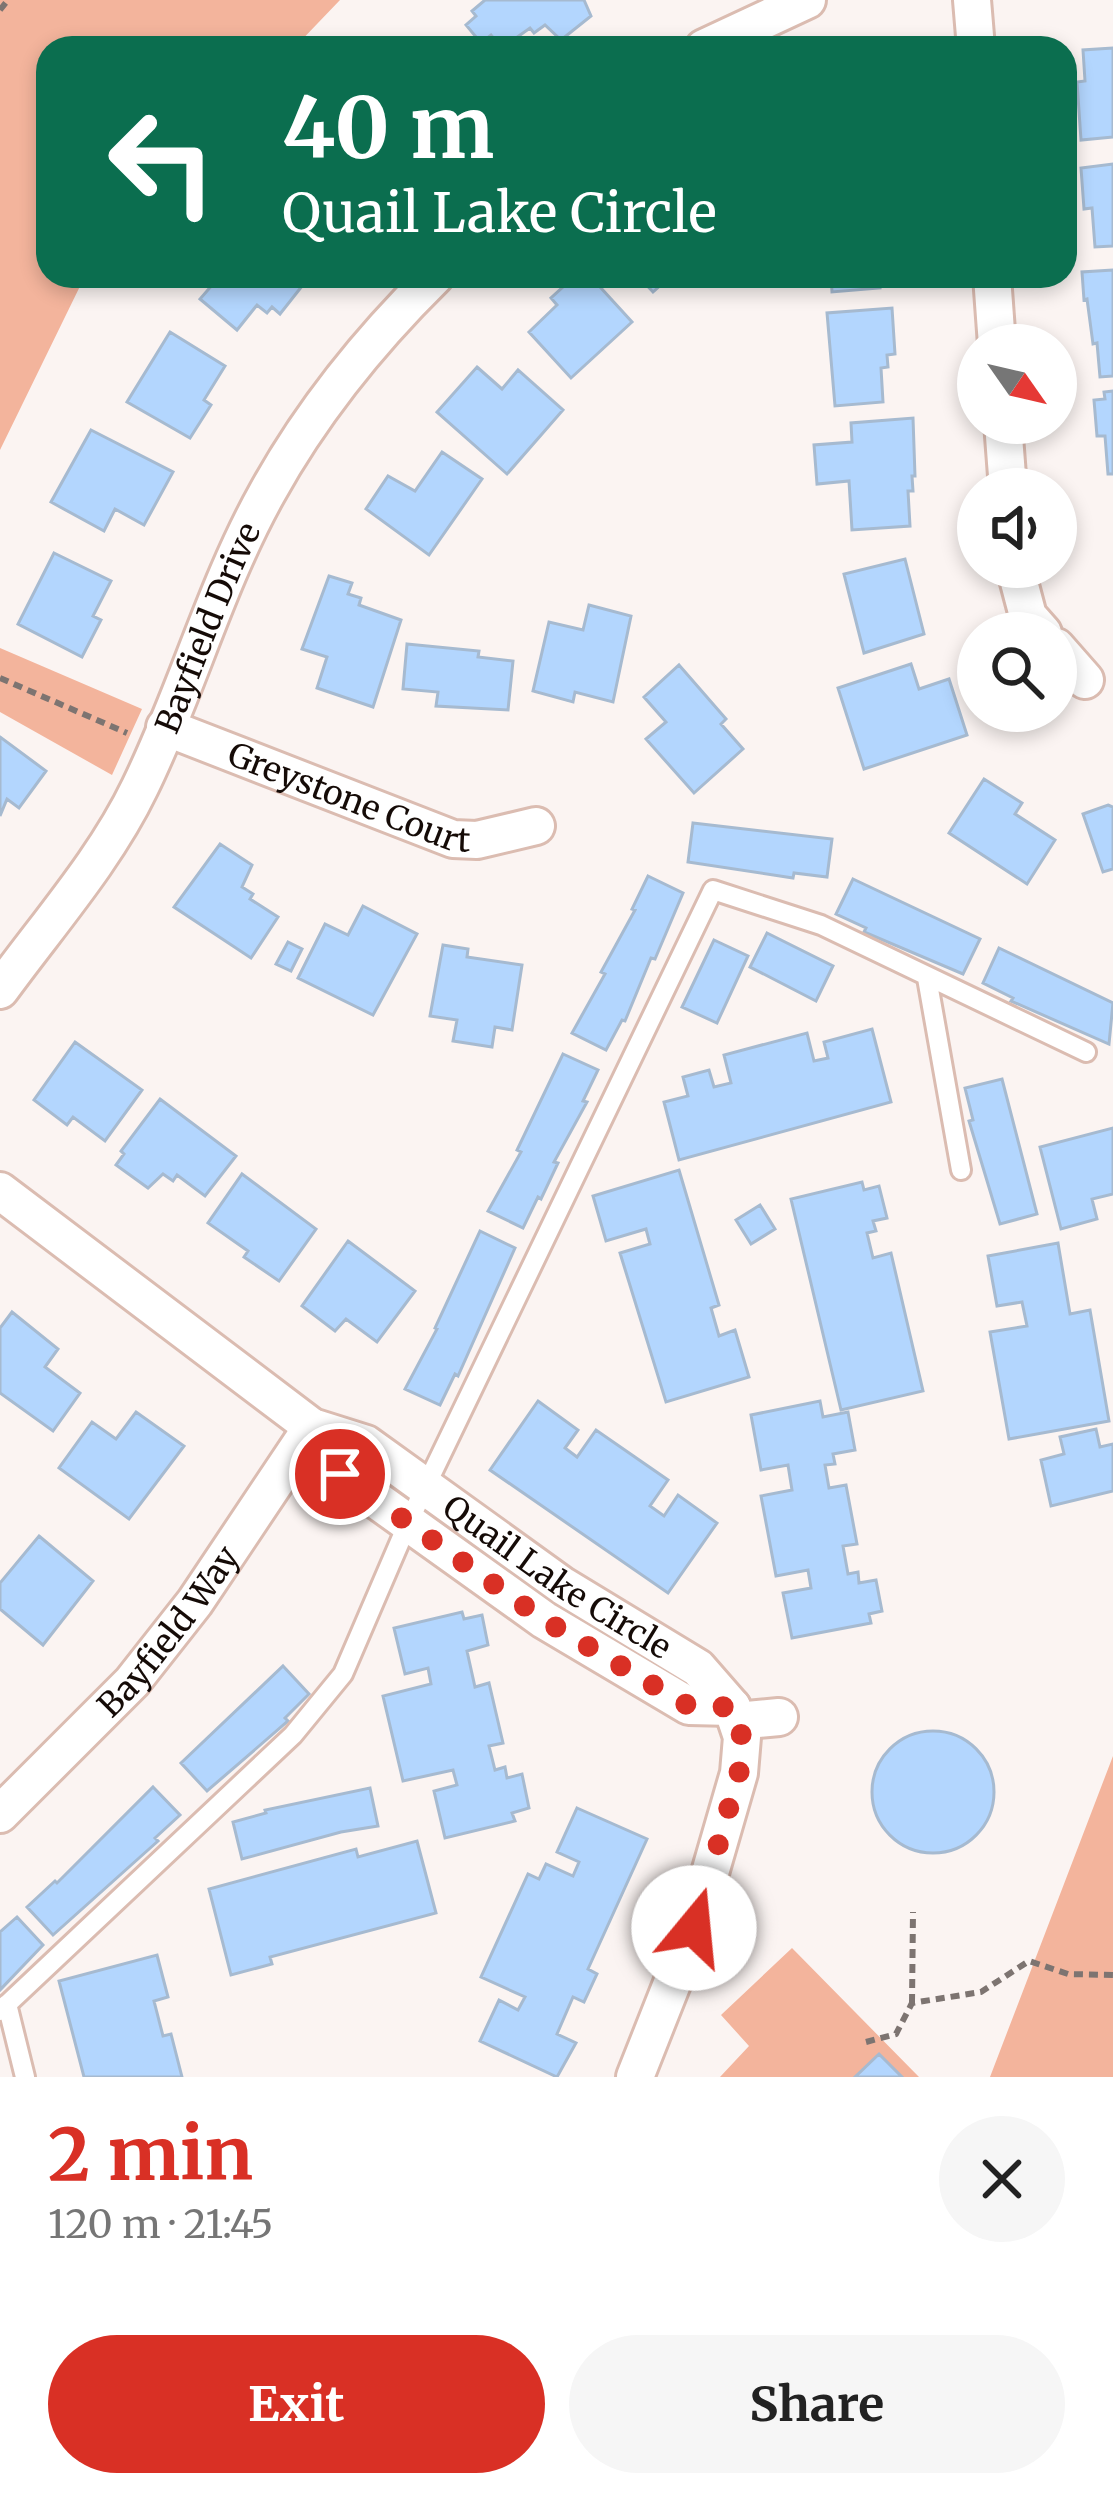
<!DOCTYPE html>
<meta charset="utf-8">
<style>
body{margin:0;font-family:Merriweather,serif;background:#f6f6f6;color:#222;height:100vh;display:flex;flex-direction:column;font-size:45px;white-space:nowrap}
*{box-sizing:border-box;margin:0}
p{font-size:39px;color:#767676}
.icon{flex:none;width:66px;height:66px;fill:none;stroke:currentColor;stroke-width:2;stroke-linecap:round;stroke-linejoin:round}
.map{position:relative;height:2077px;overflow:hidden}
.side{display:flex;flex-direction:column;background:#fff;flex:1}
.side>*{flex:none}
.top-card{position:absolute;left:36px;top:36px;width:1041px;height:252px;border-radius:36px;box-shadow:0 6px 18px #0003;background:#0b6e4f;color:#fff;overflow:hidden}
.needle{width:78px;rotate:124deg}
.controls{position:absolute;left:957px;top:324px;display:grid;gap:24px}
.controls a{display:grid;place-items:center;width:120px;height:120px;border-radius:50%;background:#fff;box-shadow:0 6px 18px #0003;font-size:60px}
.pin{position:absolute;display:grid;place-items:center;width:102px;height:102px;color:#fff;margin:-51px;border:6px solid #fff;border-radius:50%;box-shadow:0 3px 12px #0007}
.me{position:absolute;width:132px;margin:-66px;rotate:17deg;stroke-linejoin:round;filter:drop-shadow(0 0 9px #0008)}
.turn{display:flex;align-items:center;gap:42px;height:252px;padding:0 48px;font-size:54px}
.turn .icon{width:156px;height:156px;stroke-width:2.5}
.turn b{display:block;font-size:84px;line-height:102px}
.round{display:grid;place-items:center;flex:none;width:126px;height:126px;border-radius:63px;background:#f6f6f6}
.overview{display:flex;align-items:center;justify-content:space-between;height:204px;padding:0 48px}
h1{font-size:72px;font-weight:700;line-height:90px;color:#d93025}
.primary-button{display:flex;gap:24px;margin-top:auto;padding:24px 48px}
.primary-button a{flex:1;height:138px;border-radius:72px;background:#d93025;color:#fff;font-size:48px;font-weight:700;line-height:138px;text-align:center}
.primary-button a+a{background:#f6f6f6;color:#222}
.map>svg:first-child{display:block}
.green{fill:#f3b49c}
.building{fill:#b3d6fe;stroke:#a6bad0;stroke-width:3}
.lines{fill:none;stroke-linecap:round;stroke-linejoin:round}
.service-casing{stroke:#dbbcb1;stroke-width:24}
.minor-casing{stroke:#dbbcb1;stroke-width:42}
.path{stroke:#7d7471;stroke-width:6;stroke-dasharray:9 6;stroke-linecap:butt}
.service{stroke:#fff;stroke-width:18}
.minor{stroke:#fff;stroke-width:36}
.route{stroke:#d93025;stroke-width:21;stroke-dasharray:0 37.8}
.labels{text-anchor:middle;stroke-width:9;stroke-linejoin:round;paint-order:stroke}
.street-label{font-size:33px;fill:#150b07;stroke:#fff}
</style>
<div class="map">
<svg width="1113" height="2077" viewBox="0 0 1113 2077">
<rect width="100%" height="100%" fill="#fbf4f2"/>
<path class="green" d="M0 0H340L294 48H48V276H85L0 450Z
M0 648 142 709 112 775 0 712Z
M1113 1756V2077H990Z
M792 1948 919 2077H720L749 2046 721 2015Z"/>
<path class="building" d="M485 0H584L591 16 561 40 545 25 534 33 530 28 502 48 491 35 481 43 466 25 476 16 472 11Z
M1113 48V137L1081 140 1077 82 1085 81 1083 50Z
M1113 164V246L1095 247 1092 208 1084 209 1081 168Z
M1113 270V376L1100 377 1097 343 1093 344 1087 299 1084 300 1082 272Z
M220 276H310L280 314 272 307 267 313 257 305 237 330 200 299Z
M575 276H590L632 322 571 378 529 332 557 305 551 298Z
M638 276H671L653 292Z
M831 276H879L880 288 832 292Z
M892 308 895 354 887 355 888 367 881 368 883 402 835 406 827 313Z
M170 332 225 366 204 400 211 405 190 438 127 402Z
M477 367 502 389 518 370 563 410 507 474 437 412Z
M1113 391V474H1108L1105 436H1097L1094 400 1105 399 1104 392Z
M913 418 915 476H912L913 491H908L910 526 852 530 849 481 817 484 814 445 852 442 851 423Z
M91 430 173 472 144 525 115 509 104 531 51 502Z
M442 452 482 479 429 555 366 509 388 476 415 491Z
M54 553 111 581 93 616 101 620 82 657 18 624Z
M905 559 924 634 864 653 844 574Z
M329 576 352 583 348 594 361 598 359 605 401 620 373 707 317 688 327 657 302 649Z
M589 605 631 616 613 702 575 692 573 702 533 691 549 622 583 630Z
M407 644 479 651 478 657 513 661 508 710 436 706 438 692 403 689Z
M911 664 919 689 949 679 967 735 864 769 838 688Z
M679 665 726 719 721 724 743 749 694 793 646 739 666 722 644 697Z
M0 737 46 771 19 808 7 799 0 816Z
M984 779 1022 803 1015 814 1055 840 1027 884 949 833Z
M1108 805 1113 807V869L1103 872 1083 814Z
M693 823 832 839 827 877 794 873 793 878 688 862Z
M220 844 252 865 242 887 253 894 250 899 278 917 251 958 174 907Z
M648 876 683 893 655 959 651 958 625 1021 622 1020 606 1050 572 1033 605 974 601 972 635 910 632 909Z
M853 879 980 939 963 974 864 932 866 928 836 914Z
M363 906 417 934 373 1015 298 978 325 924 348 935Z
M767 933 833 966 816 1001 750 967Z
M714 940 748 956 717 1023 682 1007Z
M288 942 302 949 291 971 276 964Z
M443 945 468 949 467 957 522 965 512 1030 495 1027 492 1047 453 1041 457 1020 430 1016Z
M999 948 1113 1003 1109 1044 1011 1001 1013 998 983 983Z
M872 1029 891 1102 679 1160 664 1102 688 1096 683 1077 709 1070 714 1087 731 1083 724 1055 807 1033 814 1061 828 1058 824 1042Z
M75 1042 142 1090 105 1141 73 1117 67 1125 34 1100Z
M563 1054 598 1070 583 1101 587 1102 554 1162 558 1163 541 1199 538 1197 523 1228 488 1211 521 1152 517 1150Z
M1002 1079 1037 1214 1000 1224 969 1121 973 1120 965 1088Z
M160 1099 236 1156 205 1196 177 1175 173 1181 163 1174 148 1188 116 1165 124 1154 121 1151Z
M1113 1128V1194L1092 1199 1097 1219 1061 1229 1040 1147Z
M679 1170 719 1305 711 1308 719 1336 735 1330 749 1377 666 1402 620 1253 650 1244 646 1229 606 1241 593 1196Z
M242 1174 316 1229 279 1281 244 1257 248 1251 208 1223Z
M862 1182 864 1190 879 1186 887 1218 873 1221 876 1231 867 1233 873 1258 891 1253 923 1391 841 1410 791 1199Z
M760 1205 775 1229 751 1244 736 1220Z
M480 1231 515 1248 458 1376 455 1374 440 1405 405 1389 437 1329 435 1328Z
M348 1241 415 1291 377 1342 346 1319 335 1331 302 1306Z
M1058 1243 1070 1314 1090 1310 1109 1421 1009 1439 990 1332 1027 1326 1022 1302 997 1306 988 1256Z
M12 1312 58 1349 45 1367 80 1393 53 1431 0 1393V1328Z
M538 1401 578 1430 565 1448 577 1457 596 1430 668 1480 650 1506 664 1516 678 1495 717 1523 668 1593 490 1470Z
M820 1401 823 1417 848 1412 855 1450 833 1454 835 1464 825 1465 829 1488 846 1485 857 1544 843 1546 848 1574 858 1572 859 1583 876 1580 882 1611 869 1614 871 1623 792 1638 783 1593 811 1588 808 1570 776 1576 761 1496 792 1490 788 1465 761 1470 751 1415Z
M136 1412 184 1446 129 1519 59 1468 92 1422 116 1439Z
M1096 1429 1100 1447 1113 1444V1491L1051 1506 1041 1460 1064 1454 1060 1437Z
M39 1536 93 1581 43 1645 0 1609V1583Z
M462 1612 464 1619 482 1615 488 1645 467 1651 475 1687 489 1683 503 1743 489 1746 495 1770 505 1767 507 1778 522 1774 529 1808 512 1813 515 1821 445 1838 434 1791 457 1785 453 1770 403 1781 383 1696 431 1684 428 1668 405 1674 394 1628Z
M283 1666 309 1694 285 1718 288 1721 207 1791 181 1763Z
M872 1792a61 61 0 1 1 122 0a61 61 0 1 1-122 0Z
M153 1787 180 1815 155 1838 158 1841 53 1935 27 1907 55 1881 57 1883Z
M370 1788 378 1826 341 1832 242 1859 233 1822 266 1813 265 1810Z
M577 1808 647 1839 588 1969 597 1974 584 2002 573 1997 557 2034 576 2043 557 2077 480 2041 499 2000 518 2010 525 1997 481 1977 528 1874 539 1879 546 1864 573 1876 579 1862 557 1852Z
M417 1841 436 1913 270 1957 272 1964 231 1975 209 1889 356 1849 358 1857Z
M17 1917 43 1945 0 1990V1932Z
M157 1955 168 1997 154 2001 163 2036 171 2034 182 2077H84L59 1981Z
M879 2054 902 2077H855Z"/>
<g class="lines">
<g class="service-casing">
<path id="service" d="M927 978 961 1170
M7 2004 25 2077
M0 2011 293 1735 343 1674 408 1523 713 890 821 925 1086 1052"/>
</g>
<g class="minor-casing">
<g id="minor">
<path d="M972 0 976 48"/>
<path d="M704 48 807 0"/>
<path d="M992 276 997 345"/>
<path d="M1003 423 1008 489"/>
<path d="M1015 567 1028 616 1043 633"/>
<path d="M1056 647 1085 680"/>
<path id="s1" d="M165 727 453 839 477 840 536 826"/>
<path id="s2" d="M0 990C48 924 105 860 140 787 187 691 215 586 267 493 311 413 370 340 435 276"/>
<path id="s3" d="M0 1191 312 1427 366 1444 563 1586 698 1668 732 1707 742 1737 739 1773 694 1928 635 2077"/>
<path d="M312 1427 340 1474 544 1620 689 1706 732 1707"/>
<path d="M737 1721 779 1717"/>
<path id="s4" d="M0 1814 132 1682 195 1602 312 1427"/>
</g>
</g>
<path class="path" d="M0 10 8 0
M0 678 127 733
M912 2003 913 1912
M866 2042 896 2034 912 2003 981 1992 1029 1961 1068 1974 1113 1975"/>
<use href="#service" class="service"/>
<use href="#minor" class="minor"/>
</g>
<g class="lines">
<path class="route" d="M340 1474 544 1620 653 1685 689 1706 732 1707 742 1737 739 1773 694 1928"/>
</g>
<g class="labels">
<g class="street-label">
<text dy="12" stroke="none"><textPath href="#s2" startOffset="420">Bayfield Drive</textPath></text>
<text dy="12" stroke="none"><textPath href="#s1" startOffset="198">Greystone Court</textPath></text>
<text dy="12" stroke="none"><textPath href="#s3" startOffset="681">Quail Lake Circle</textPath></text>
<text dy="12" stroke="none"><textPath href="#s4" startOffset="249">Bayfield Way</textPath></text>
</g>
</g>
</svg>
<div class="controls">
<a><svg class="needle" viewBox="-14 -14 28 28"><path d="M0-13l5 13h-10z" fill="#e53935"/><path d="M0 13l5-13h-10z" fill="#767676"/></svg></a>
<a><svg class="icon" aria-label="sound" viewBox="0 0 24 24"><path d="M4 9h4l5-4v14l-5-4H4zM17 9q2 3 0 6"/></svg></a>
<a><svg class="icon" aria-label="search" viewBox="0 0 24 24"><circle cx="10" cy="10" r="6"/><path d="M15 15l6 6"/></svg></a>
</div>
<div class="pin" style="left:340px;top:1474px;background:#d93025"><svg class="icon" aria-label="arrive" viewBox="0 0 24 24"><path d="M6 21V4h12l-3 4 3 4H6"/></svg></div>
<svg class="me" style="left:694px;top:1928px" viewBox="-20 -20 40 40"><circle r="19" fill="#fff"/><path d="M0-13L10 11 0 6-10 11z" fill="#d93025"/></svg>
<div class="top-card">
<div class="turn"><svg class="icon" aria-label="left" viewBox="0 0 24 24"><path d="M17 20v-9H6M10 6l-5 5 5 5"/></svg><div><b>40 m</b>Quail Lake Circle</div></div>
</div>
</div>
<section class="side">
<div class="overview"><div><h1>2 min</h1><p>120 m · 21:45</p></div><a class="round"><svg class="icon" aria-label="close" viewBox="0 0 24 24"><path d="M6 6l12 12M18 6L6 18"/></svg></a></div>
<div class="primary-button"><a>Exit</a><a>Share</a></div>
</section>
